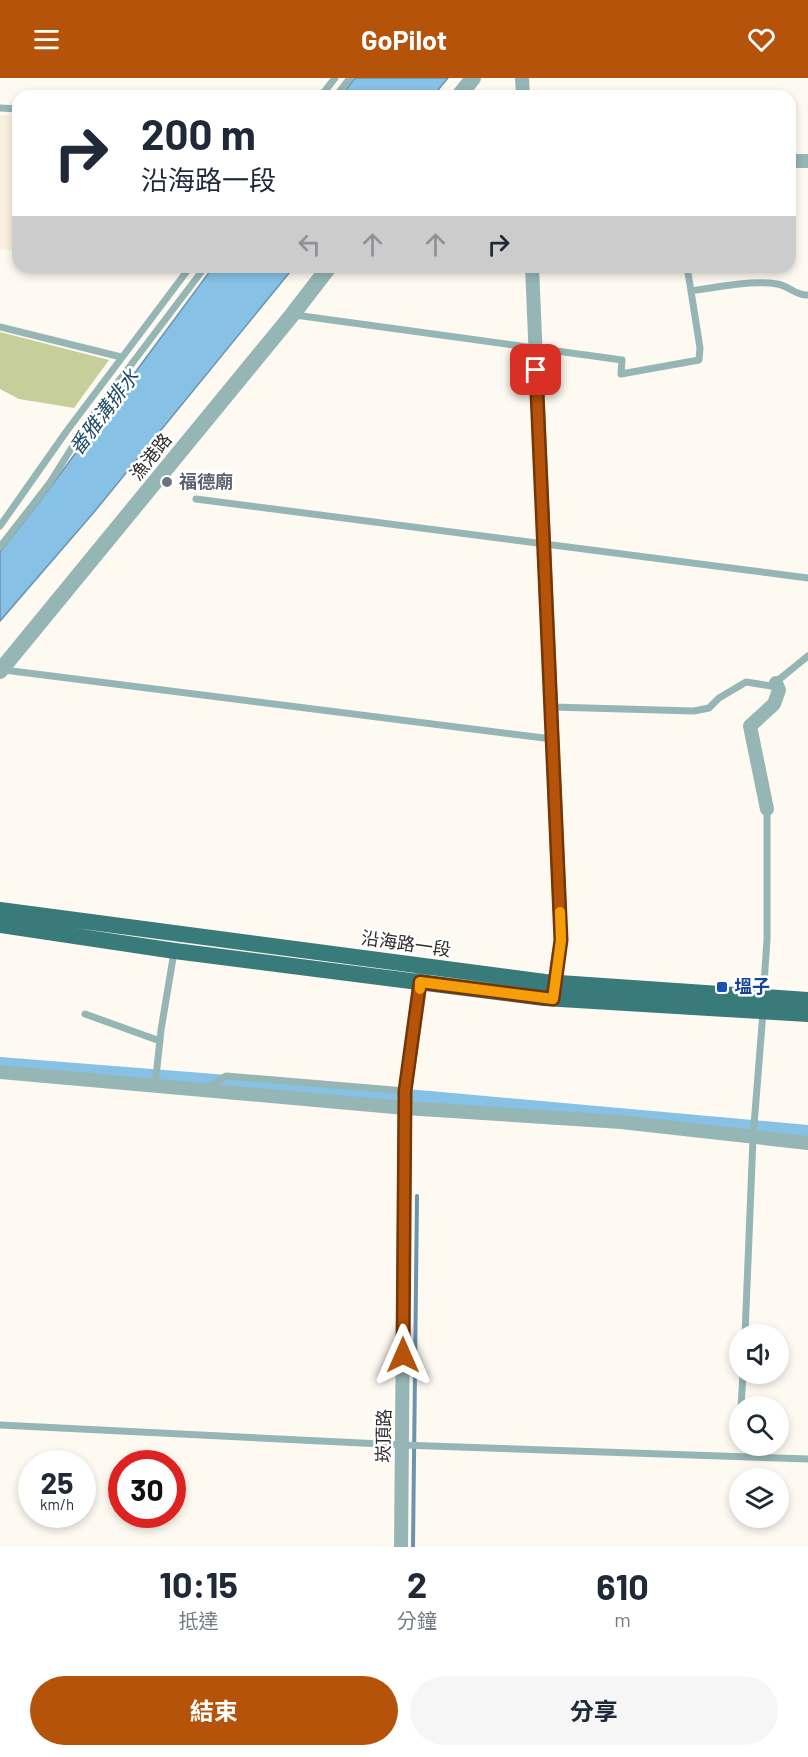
<!DOCTYPE html>
<html lang="zh-TW">
<meta charset="utf-8">
<style>
body{margin:0;font-family:Barlow,"Noto Sans TC",sans-serif;background:#f6f6f7;color:#1f2937;height:100vh;display:flex;flex-direction:column;font-size:22px;white-space:nowrap}
*{box-sizing:border-box;margin:0}
p{font-size:20px;color:#747a83}
.icon{flex:none;width:33px;height:33px;fill:none;stroke:currentColor;stroke-width:2;stroke-linecap:round;stroke-linejoin:round}
.map{position:relative;height:1469px;overflow:hidden}
.details{display:flex;flex-direction:column;background:#fff;flex:1}
.details>*{flex:none}
.top-card{position:absolute;left:12px;top:12px;width:784px;height:183px;border-radius:18px;box-shadow:0 3px 9px #0003;background:#fff;color:#1f2937;overflow:hidden}
.buttons{position:absolute;left:729px;top:1246px;display:grid;gap:12px}
.buttons a{display:grid;place-items:center;width:60px;height:60px;border-radius:50%;background:#fff;box-shadow:0 3px 9px #0003;font-size:30px}
.speed{position:absolute;left:18px;top:1372px;display:flex;gap:12px;font-size:30px;font-weight:700;text-align:center}
.speed>*{display:grid;place-content:center;width:78px;height:78px;border-radius:50%;background:#fff;box-shadow:0 3px 9px #0003;line-height:1}
.speed small{font-size:15px;font-weight:400}
.speed .limit{border:9px solid #d22;background:#fff;color:#111}
.pin{position:absolute;display:grid;place-items:center;width:51px;height:51px;color:#fff;margin:-26px;border-radius:12px;box-shadow:0 3px 9px #0006}
.me{position:absolute;width:66px;margin:-33px;rotate:0deg;stroke-linejoin:round;filter:drop-shadow(0 0 4px #0008)}
.turn{display:flex;align-items:center;gap:21px;height:126px;padding:0 30px;font-size:27px}
.turn .icon{width:78px;height:78px;stroke-width:2.5}
.turn b{display:block;font-size:42px;line-height:51px}
.lanes{display:flex;align-items:center;height:57px;padding:0 30px;background:#0003;justify-content:center;gap:30px;direction:ltr}
.lanes .off{opacity:.35}
.eta{display:flex;justify-content:space-evenly;align-items:center;height:102px;text-align:center}
.eta b{font-size:36px;font-weight:700;line-height:42px}
.primary-button{display:flex;gap:12px;margin-top:auto;padding:12px 30px}
.primary-button a{flex:1;height:69px;border-radius:36px;background:#b45309;color:#fff;font-size:24px;font-weight:700;line-height:69px;text-align:center}
.primary-button a+a{background:#f6f6f7;color:#1f2937}
header{display:flex;justify-content:space-between;align-items:center;height:78px;padding:0 30px;background:#b45309;color:#fff;font-size:27px;font-weight:700}
.map>svg:first-child{display:block}
.built{fill:#faf0e0}
.green{fill:#c6cf9a}
.water{fill:#87c1e6;stroke:#6d94ad;stroke-width:1.5}
.lines{fill:none;stroke-linecap:round;stroke-linejoin:round}
.stream{stroke:#6d94ad;stroke-width:4}
.canal{stroke:#87c1e6;stroke-width:14}
.service{stroke:#95b6b5;stroke-width:7}
.minor{stroke:#95b6b5;stroke-width:14}
.tertiary{stroke:#95b6b5;stroke-width:16}
.primary{stroke:#397b7b;stroke-width:16}
.route-casing{stroke:#753606;stroke-width:15}
.route{stroke:#b45309;stroke-width:10}
.slow{stroke:#f59e0b;stroke-width:10}
.worship-dot{fill:#6b7280;stroke:#fff;stroke-width:2}
.transit-dot{fill:#1a4fb4;stroke:#fff;stroke-width:2}
.labels{text-anchor:middle;stroke-width:5;stroke-linejoin:round;paint-order:stroke}
.street-label{font-size:18px;fill:#2f2c29;stroke:#fff}
.worship-label{font-size:18px;font-weight:bold;fill:#5b616d;stroke:#fff;text-anchor:start}
.transit-label{font-size:18px;font-weight:bold;fill:#164399;stroke:#fff;text-anchor:start}
.water-label{font-size:20px;font-style:italic;fill:#1d4b64;stroke:#fff}
</style>
<header><svg class="icon" aria-label="menu" viewBox="0 0 24 24"><path d="M4 6h16M4 12h16M4 18h16"/></svg>GoPilot<svg class="icon" aria-label="heart" viewBox="0 0 24 24"><path d="M12 20l-8-8c-3-5 5-10 8-4 3-6 11-1 8 4z"/></svg></header>
<div class="map">
<svg width="808" height="1469" viewBox="0 0 808 1469">
<rect width="100%" height="100%" fill="#fefaf2"/>
<path class="built" d="M0 37 18 38V174L0 171Z"/>
<path class="green" d="M0 254 109 282 74 330 19 321 0 311Z"/>
<path class="water" d="M355 0H448L433 18H341Z
M213 189H294L95 433 0 543V474L49 411Z"/>
<g class="lines">
<path class="stream" d="M413 1469 417 1118"/>
<path class="canal" d="M0 986 430 1020 808 1054"/>
<path class="service" d="M321 18 335 0
M336 18 350 0
M0 30 18 31
M687 189 691 213
M295 237 622 282 621 296 699 282 700 270 691 213C715 209 753 202 777 206 788 207 796 218 808 217
M0 249 121 279
M196 421 808 500
M0 448 66 354 190 189
M0 469 49 406 90 341 205 189
M4 592 552 661
M552 629 694 633 709 630 719 620 746 604 771 608 808 578
M763 920 767 862V731
M85 936 160 963
M155 1008 161 952 174 874
M208 1010 226 998 405 1013
M745 1257 753 1060 763 934
M741 1329 743 1296
M0 1347 402 1367 808 1381"/>
<path class="minor" d="M522 0 523 18
M790 83H808
M532 189 561 862 553 913
M767 731 750 648 774 626 779 612 776 605
M0 994 405 1030 621 1044 808 1065
M401 1469 405 1013 422 896"/>
<path class="tertiary" d="M459 18 473 0
M0 593 292 237 329 189"/>
<path class="primary" d="M0 832 545 904 808 922
M0 847 175 873 544 920 808 936"/>
</g>
<g class="lines">
<g class="route-casing">
<path id="route" d="M403 1277 405 1013 420 904 553 921 561 862 536 292"/>
</g>
<use href="#route" class="route"/>
<path class="slow" d="M420 911V904L553 921 561 862 560 834"/>
</g>
<circle class="worship-dot" cx="167" cy="404" r="6"/>
<rect class="transit-dot" x="716" y="903" width="12" height="12" rx="3"/>
<g class="labels">
<g class="street-label">
<text transform="translate(151 379) rotate(-51)" y="6">漁港路</text>
<text transform="translate(406 866) rotate(8)" y="6">沿海路一段</text>
<text transform="translate(384 1358) rotate(-89)" y="6">崁頂路</text>
</g>
<g class="worship-label">
<text x="179" y="410">福德廟</text>
</g>
<g class="transit-label">
<text x="734" y="915">塭子</text>
</g>
<g class="water-label">
<text transform="translate(104 334) rotate(-53)" y="7">番雅溝排水</text>
</g>
</g>
</svg>
<div class="buttons">
<a><svg class="icon" aria-label="sound" viewBox="0 0 24 24"><path d="M4 9h4l5-4v14l-5-4H4zM17 9q2 3 0 6"/></svg></a>
<a><svg class="icon" aria-label="search" viewBox="0 0 24 24"><circle cx="10" cy="10" r="6"/><path d="M15 15l6 6"/></svg></a>
<a><svg class="icon" aria-label="layers" viewBox="0 0 24 24"><path d="M12 4l9 5-9 5-9-5zM3 14l9 5 9-5"/></svg></a>
</div>
<div class="speed"><div>25<small>km/h</small></div><div class="limit">30</div></div>
<div class="pin" style="left:536px;top:292px;background:#d93025"><svg class="icon" aria-label="arrive" viewBox="0 0 24 24"><path d="M6 21V4h12l-3 4 3 4H6"/></svg></div>
<svg class="me" style="left:403px;top:1277px" viewBox="-20 -20 40 40"><path d="M0-17L14 15 0 8-14 15z" fill="#b45309" stroke="#fff" stroke-width="4"/></svg>
<div class="top-card">
<div class="turn"><svg class="icon" aria-label="right" viewBox="0 0 24 24"><path d="M7 20v-9h11M14 6l5 5-5 5"/></svg><div><b>200 m</b>沿海路一段</div></div>
<div class="lanes"><svg class="icon off" aria-label="left" viewBox="0 0 24 24"><path d="M17 20v-9H6M10 6l-5 5 5 5"/></svg><svg class="icon off" aria-label="ahead" viewBox="0 0 24 24"><path d="M12 20V5M6 11l6-6 6 6"/></svg><svg class="icon off" aria-label="ahead" viewBox="0 0 24 24"><path d="M12 20V5M6 11l6-6 6 6"/></svg><svg class="icon" aria-label="right" viewBox="0 0 24 24"><path d="M7 20v-9h11M14 6l5 5-5 5"/></svg></div>
</div>
</div>
<section class="details">
<div class="eta">
<div><b>10:15</b><p>抵達</p></div>
<div><b>2</b><p>分鐘</p></div>
<div><b>610</b><p>m</p></div>
</div>
<div class="primary-button"><a>結束</a><a>分享</a></div>
</section>
